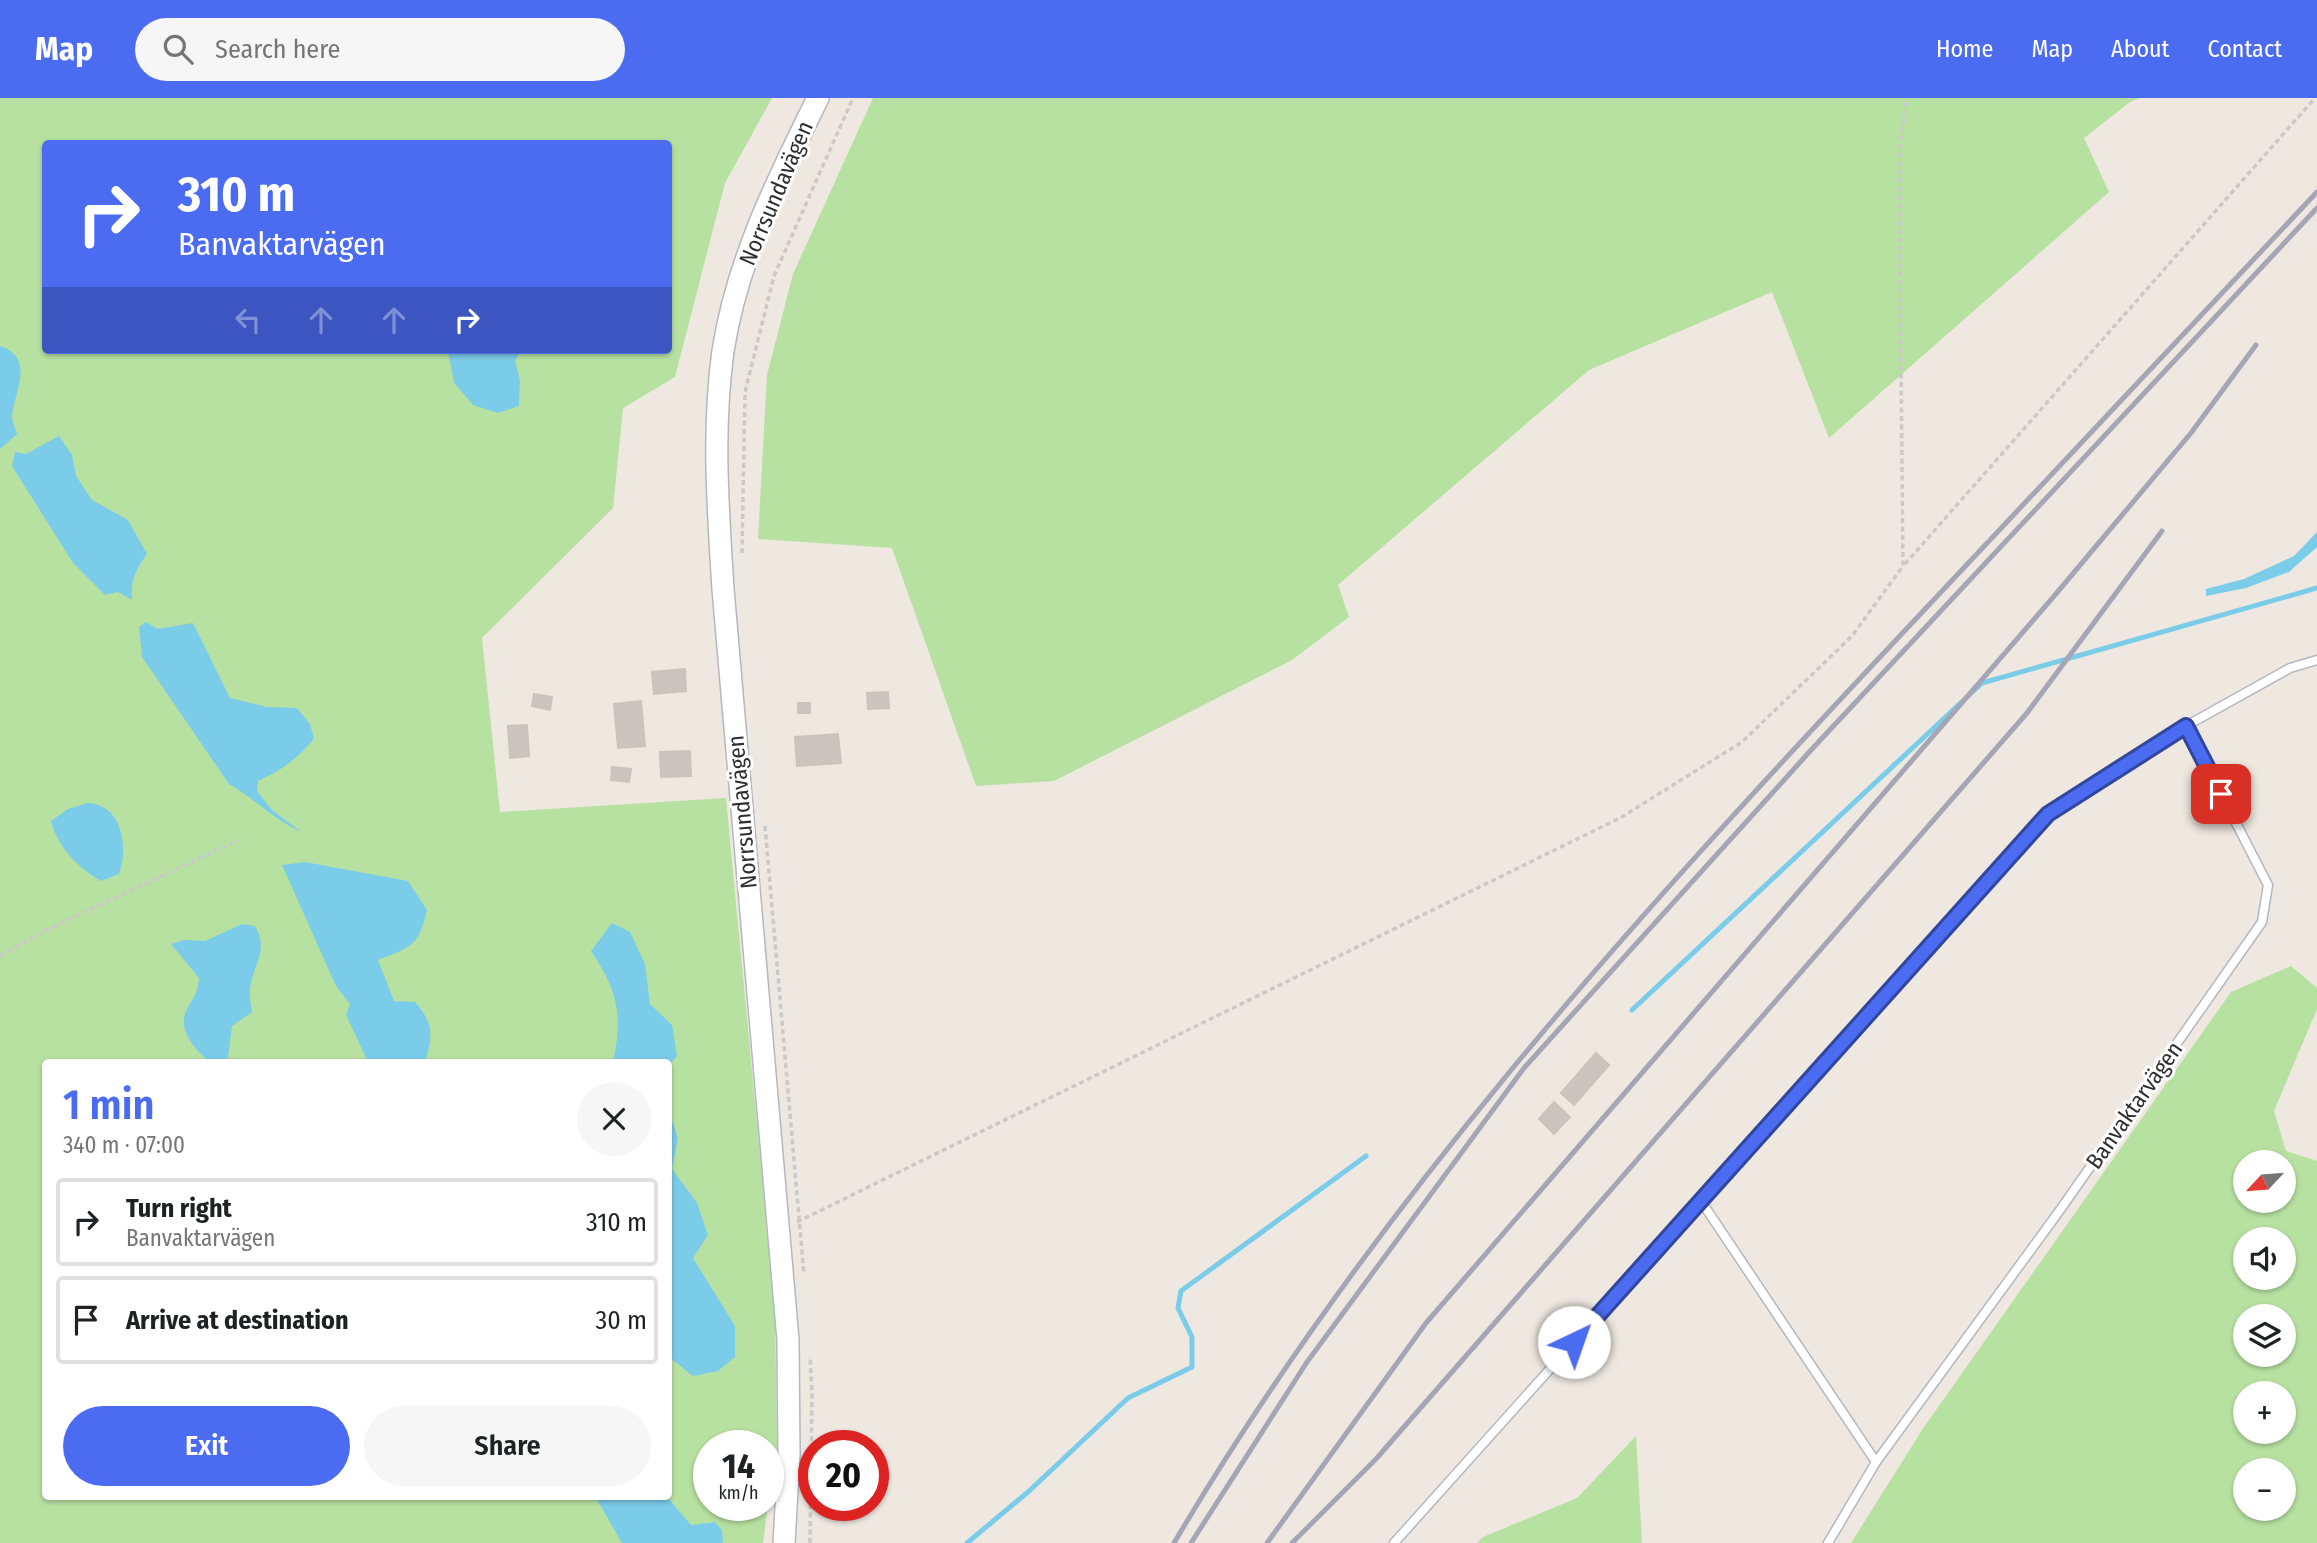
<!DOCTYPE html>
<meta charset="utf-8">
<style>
body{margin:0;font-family:"Fira Sans Condensed",sans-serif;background:#f6f6f6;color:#202124;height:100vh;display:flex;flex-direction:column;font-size:26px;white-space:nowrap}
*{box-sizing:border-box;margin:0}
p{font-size:23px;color:#757577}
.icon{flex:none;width:38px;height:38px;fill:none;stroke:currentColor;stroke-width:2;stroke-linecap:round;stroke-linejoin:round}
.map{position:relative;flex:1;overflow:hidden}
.drawer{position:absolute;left:42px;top:961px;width:630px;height:441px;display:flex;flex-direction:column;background:#fff;border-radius:7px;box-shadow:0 2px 5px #0004}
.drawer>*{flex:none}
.top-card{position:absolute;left:42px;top:42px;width:630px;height:214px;border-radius:7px;box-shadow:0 2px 5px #0004;background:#4b6bf1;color:#fff;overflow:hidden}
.needle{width:46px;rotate:244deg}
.fabs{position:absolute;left:2233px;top:1052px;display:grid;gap:14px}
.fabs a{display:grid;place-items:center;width:63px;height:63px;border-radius:50%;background:#fff;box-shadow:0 2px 5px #0004;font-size:35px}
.speed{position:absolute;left:693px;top:1332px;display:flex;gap:14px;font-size:35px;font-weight:700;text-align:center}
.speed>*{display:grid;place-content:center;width:91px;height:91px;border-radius:50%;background:#fff;box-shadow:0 2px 5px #0004;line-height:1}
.speed small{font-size:18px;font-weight:400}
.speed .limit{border:10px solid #d22;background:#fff;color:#111}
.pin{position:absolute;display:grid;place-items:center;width:60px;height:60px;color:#fff;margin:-30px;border-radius:14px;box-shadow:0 4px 10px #0006}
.me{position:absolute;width:77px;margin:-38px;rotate:42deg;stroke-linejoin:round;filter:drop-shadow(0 0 5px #0008)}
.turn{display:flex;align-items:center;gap:24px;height:147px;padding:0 21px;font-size:32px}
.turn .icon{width:91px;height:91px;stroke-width:2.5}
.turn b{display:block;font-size:49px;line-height:60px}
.lanes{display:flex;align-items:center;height:66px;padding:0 21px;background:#0003;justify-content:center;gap:35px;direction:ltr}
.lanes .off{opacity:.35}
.round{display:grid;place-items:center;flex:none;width:74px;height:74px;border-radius:37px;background:#f6f6f6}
.overview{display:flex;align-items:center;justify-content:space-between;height:119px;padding:0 21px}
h1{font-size:42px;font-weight:600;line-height:52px;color:#4b6bf1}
.cta{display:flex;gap:14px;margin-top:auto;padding:14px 21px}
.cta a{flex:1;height:80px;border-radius:42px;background:#4b6bf1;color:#fff;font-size:28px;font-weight:600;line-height:80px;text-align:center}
.cta a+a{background:#f6f6f6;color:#202124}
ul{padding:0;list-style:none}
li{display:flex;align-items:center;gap:21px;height:88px;margin:0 14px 10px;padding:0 7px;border:4px solid #e0e0e0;border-radius:7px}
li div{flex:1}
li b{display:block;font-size:26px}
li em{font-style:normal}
header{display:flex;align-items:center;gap:42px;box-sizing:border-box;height:98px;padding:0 35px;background:#4b6bf1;color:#fff}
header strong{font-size:33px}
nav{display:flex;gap:38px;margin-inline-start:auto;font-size:24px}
.search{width:490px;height:63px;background:#f6f6f6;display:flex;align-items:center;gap:18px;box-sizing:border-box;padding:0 24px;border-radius:38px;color:#757577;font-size:26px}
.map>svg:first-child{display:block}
.green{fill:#b7e1a1;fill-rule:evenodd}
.water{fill:#7bcce9}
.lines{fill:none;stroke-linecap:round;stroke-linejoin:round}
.stream{stroke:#7bcce9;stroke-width:5}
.building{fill:#cac6bf;stroke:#cac4ba;stroke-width:2}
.service-casing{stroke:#b4b7c0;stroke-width:11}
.tertiary-casing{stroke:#b4b7c0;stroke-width:24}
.path{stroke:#c9c9c9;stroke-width:3.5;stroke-dasharray:5 3.5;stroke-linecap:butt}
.service{stroke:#fff;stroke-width:8}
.tertiary{stroke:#fff;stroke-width:21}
.rail{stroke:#a4a6b6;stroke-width:5}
.route-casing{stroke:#31469d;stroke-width:18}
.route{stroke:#4b6bf1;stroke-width:12}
.labels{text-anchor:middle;stroke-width:6;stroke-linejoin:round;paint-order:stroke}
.street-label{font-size:23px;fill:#2e2e2e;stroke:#fff}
</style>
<header>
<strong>Map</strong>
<div class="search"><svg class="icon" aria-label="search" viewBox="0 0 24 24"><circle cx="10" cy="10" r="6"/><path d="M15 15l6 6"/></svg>Search here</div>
<nav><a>Home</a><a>Map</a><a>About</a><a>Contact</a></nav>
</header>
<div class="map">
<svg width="2317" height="1445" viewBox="0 0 2317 1445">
<rect width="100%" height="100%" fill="#eee8e1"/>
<path class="green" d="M0 0H772L725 85 675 279 623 310 613 410 482 540 500 714 726 700 775 1214 777 1347 768 1405V1348H709V1407H768L763 1445H0ZM46 46H668V252H46ZM46 964H668V1398H46Z
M873 0H2140L2130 4 2084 40 2109 94 1829 340 1772 194 1589 272 1338 487 1349 519 1292 562 1054 683 976 688 892 450 758 441 767 277 793 176Z
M2291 868 2317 890V911L2274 1013 2286 1053 2317 1063V1445H1851L1924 1329 2231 894ZM2245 1064H2284V1102H2245ZM2245 1141H2284V1180H2245ZM2245 1218H2284V1256H2245ZM2245 1295H2284V1334H2245ZM2245 1372H2284V1410H2245Z
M1636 1338 1642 1445H1477L1483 1439 1577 1400Z"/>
<path class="water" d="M0 248C37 260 13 296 12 319 12 324 16 331 17 336L0 351Z
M448 252H521L515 263 520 282 519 308 498 315 473 307 454 285Z
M59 338 72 357 76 378 92 402 128 422 147 456C136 471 130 483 132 502L118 494 105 497 73 465 12 368 15 354 26 356Z
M2317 434V449L2289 474 2246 490 2206 498V491L2244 481 2294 458Z
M146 524 158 531 193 525 230 600 267 609 297 610 310 626 314 641C297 661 282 672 258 683L257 693 272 712 301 734C272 720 255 701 229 686L142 559 139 529Z
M88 705C122 706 129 750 119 776L101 783C78 770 57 748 51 723L68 711Z
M305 764 408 783 427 812C419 848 411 849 378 862L394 903 415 904C434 925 433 938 425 964H368L346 917 350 906 336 888 282 767Z
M612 825 630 834 645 866 650 906 672 927 677 958 669 967 668 964H613C623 917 618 893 591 853Z
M242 826 255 828C270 853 252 867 250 892 249 899 251 907 252 914L232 928 228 960 210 964C196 953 176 931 187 911 194 899 198 894 199 880L171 846 184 842 205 843Z
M669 1013 678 1040 672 1071 697 1105 708 1137 693 1160 735 1228V1259L718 1273 693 1278 669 1259Z
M595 1398H666L691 1427 715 1424 722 1432 723 1445H622Z"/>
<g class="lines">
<path class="stream" d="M1632 912 1982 585 2317 490
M967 1445 1028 1394 1128 1300 1192 1269V1239L1178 1210 1181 1193 1366 1058"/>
</g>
<path class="building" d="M685 571 686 593 654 596 652 574Z
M888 594 889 610 868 611 867 595Z
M534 596 552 599 550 612 532 608Z
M641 603 645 648 618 650 614 606Z
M798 605H810V615H798Z
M527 627 529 658 510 660 508 628Z
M838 636 841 665 797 668 795 639Z
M690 653 691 678 661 679 660 654Z
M612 669 631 671 629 684 611 682Z
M1596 955 1609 967 1574 1007 1561 995Z
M1554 1004 1570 1019 1554 1036 1539 1021Z"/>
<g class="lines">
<g class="service-casing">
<path id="service" d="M1701 1103 1876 1364
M1394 1445 2048 716 2186 628 2290 570 2317 562
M1828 1445 1876 1364 2060 1112 2262 824 2268 787 2186 628"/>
</g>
<g class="tertiary-casing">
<path id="tertiary" d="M784 1445 789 1357 788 1242 723 491C718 411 712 332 723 253 737 162 778 81 818 0"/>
</g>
<path class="path" d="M742 455 745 294 774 178 853 0
M1905 466 2315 0
M765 728 804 1177
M0 858 40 835 239 742
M797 1124 1620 720 1742 644 1852 538 1903 468 1899 61 1906 0
M810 1445 812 1295 810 1258"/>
<use href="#service" class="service"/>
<use href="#tertiary" class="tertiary"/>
<path class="rail" d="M1174 1445C1371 1111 1632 823 1896 542 2037 393 2176 243 2317 94
M1191 1445 1307 1264 1524 970 1812 651 2317 110
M1267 1445 1426 1225 2055 497 2191 335 2256 247
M1292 1445 1376 1361 2027 615 2162 433"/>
</g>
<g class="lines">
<g class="route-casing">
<path id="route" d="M1574 1244 2048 716 2186 628 2221 696"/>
</g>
<use href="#route" class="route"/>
</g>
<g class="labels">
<g class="street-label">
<text transform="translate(776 95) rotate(-67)" y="8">Norrsundavägen</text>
<text transform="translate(742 714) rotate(-95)" y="8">Norrsundavägen</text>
<text transform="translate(2134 1007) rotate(-55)" y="8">Banvaktarvägen</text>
</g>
</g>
</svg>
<div class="fabs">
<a><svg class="needle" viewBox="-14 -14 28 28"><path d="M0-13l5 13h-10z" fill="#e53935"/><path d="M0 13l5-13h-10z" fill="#757577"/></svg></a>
<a><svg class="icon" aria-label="sound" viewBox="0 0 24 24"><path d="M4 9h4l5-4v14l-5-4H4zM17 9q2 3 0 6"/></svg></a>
<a><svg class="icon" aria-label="layers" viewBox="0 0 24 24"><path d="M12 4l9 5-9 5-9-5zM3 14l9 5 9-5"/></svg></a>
<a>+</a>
<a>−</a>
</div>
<div class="speed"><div>14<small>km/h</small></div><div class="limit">20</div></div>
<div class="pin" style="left:2221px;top:696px;background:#d93025"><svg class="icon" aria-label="arrive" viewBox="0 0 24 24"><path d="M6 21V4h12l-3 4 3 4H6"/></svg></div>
<svg class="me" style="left:1574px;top:1244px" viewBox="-20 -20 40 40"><circle r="19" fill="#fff"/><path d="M0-13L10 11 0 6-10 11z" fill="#4b6bf1"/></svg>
<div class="top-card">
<div class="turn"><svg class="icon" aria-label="right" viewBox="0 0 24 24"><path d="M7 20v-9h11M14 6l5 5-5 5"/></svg><div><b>310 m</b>Banvaktarvägen</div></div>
<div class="lanes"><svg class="icon off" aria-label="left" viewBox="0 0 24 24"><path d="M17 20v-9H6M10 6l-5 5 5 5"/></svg><svg class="icon off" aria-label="ahead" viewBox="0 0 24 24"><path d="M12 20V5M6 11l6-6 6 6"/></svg><svg class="icon off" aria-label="ahead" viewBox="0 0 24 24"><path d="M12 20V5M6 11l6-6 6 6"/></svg><svg class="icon" aria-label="right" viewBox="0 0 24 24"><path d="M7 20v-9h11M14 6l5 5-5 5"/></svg></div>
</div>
<section class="drawer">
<div class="overview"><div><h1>1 min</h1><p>340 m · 07:00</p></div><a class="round"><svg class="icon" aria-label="close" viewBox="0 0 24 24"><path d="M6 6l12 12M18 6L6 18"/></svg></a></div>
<ul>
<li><svg class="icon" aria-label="right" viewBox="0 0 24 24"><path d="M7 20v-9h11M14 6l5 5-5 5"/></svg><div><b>Turn right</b><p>Banvaktarvägen</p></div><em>310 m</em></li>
<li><svg class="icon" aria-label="arrive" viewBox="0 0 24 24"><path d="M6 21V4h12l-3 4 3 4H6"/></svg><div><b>Arrive at destination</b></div><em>30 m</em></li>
</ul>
<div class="cta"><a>Exit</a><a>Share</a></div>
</section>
</div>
